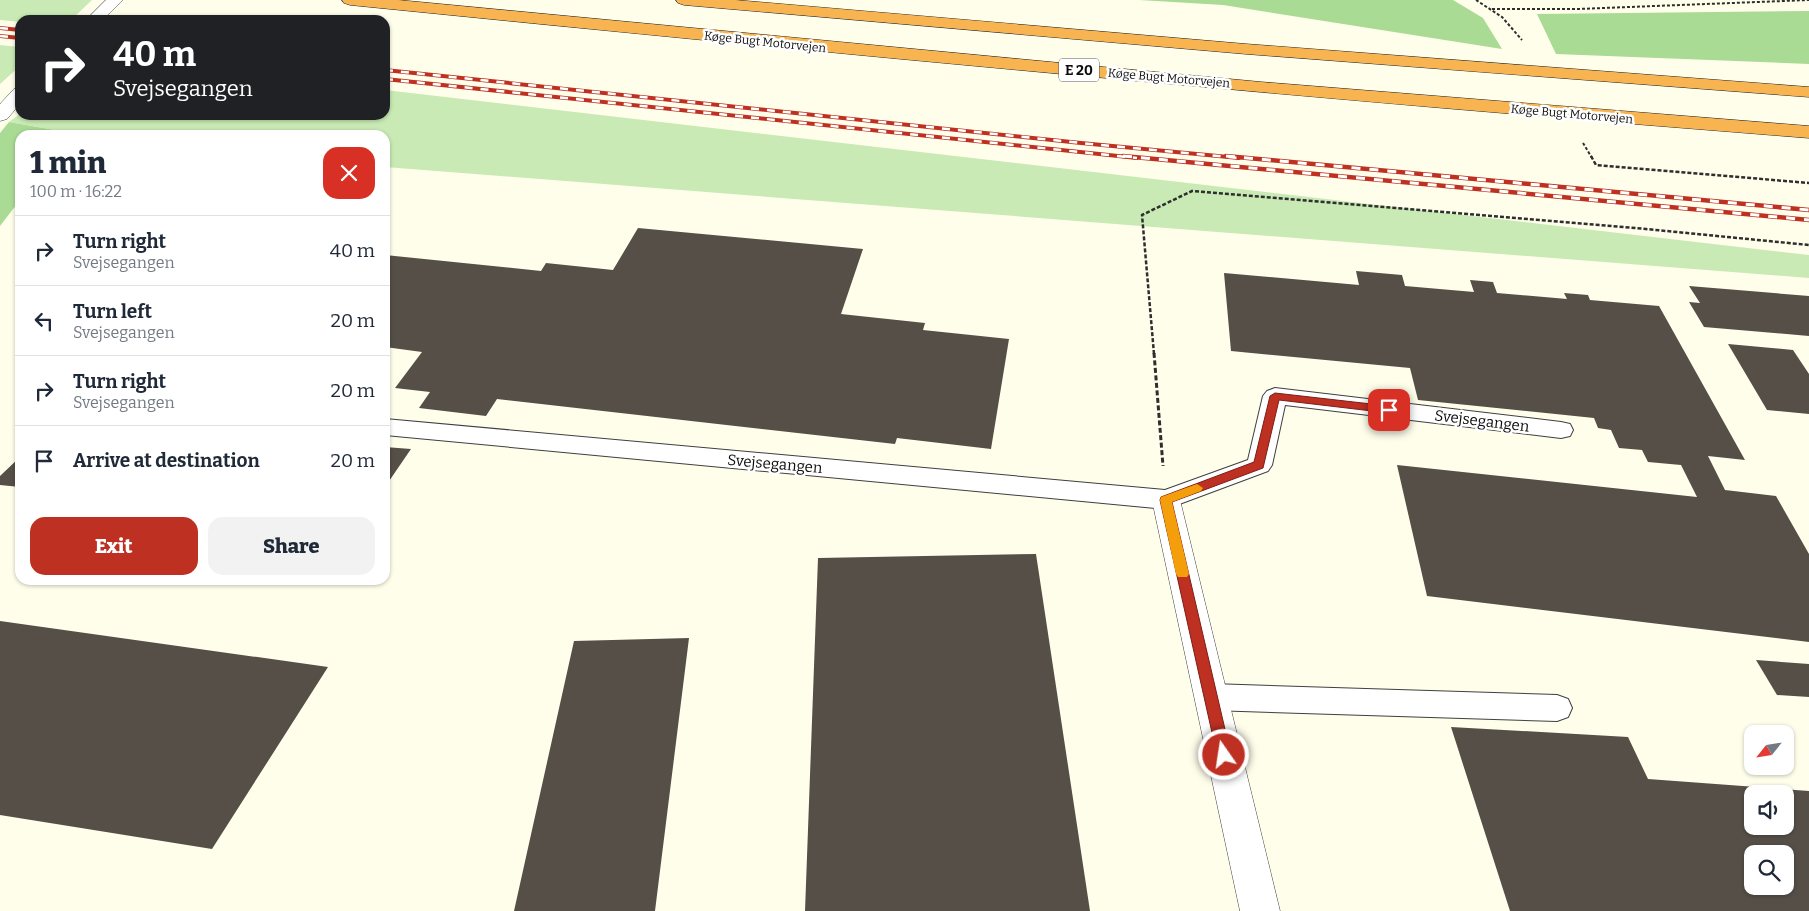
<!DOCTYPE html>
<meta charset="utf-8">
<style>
body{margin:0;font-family:Bitter,serif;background:#f2f2f3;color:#1f2937;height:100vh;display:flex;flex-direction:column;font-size:19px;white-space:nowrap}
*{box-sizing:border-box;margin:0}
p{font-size:16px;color:#747a83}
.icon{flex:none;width:28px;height:28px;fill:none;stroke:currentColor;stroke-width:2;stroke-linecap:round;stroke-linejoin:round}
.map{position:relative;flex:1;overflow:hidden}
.drawer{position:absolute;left:15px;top:130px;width:375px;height:455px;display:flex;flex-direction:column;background:#fff;border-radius:15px;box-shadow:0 1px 4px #0004}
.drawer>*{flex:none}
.banner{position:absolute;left:15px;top:15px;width:375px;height:105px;border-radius:15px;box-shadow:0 1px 4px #0004;background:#202124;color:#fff;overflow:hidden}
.needle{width:32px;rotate:240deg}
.controls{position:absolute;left:1744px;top:725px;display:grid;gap:10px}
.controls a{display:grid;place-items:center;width:50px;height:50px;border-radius:10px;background:#fff;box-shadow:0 1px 4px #0004;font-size:25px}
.pin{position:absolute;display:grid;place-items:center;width:42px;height:42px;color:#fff;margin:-21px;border-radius:10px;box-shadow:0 2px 8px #0006}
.me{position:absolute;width:55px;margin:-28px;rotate:347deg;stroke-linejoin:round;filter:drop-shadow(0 0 4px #0008)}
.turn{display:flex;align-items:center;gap:18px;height:105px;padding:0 15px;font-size:22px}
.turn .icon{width:65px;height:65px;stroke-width:2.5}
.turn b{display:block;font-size:35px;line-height:42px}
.round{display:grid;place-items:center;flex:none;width:52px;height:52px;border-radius:15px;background:#f2f2f3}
.overview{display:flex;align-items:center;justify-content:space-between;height:85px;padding:0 15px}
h1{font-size:30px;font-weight:800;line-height:38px}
.cta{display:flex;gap:10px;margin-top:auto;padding:10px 15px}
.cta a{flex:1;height:58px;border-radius:15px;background:#be3022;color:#fff;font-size:20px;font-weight:800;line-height:58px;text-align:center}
.cta a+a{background:#f2f2f3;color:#1f2937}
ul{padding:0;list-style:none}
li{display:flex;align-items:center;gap:15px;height:70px;padding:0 15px;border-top:1px solid #e0e1e3}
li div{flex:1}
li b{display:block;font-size:19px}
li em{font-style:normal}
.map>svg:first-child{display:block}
.green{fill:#c9eab5}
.forest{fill:#aadb94}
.building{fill:#554f48;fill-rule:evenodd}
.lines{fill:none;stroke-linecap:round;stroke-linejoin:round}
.service-casing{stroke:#3f3f3f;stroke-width:2}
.minor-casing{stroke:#3f3f3f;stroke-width:1}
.tertiary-casing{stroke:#3f3f3f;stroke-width:1}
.motorway-casing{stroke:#1d1d1d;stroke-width:1}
.path-far2{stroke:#2e2e2e;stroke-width:2;stroke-dasharray:3 2;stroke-linecap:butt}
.path-far1{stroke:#2e2e2e;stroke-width:2.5;stroke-dasharray:4 2;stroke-linecap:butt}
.path{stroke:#2e2e2e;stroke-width:3;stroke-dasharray:5 2.5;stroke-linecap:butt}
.service{fill:#fff;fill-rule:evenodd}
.minor{fill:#fff;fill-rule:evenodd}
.tertiary{fill:#fff;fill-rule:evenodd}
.motorway{fill:#f7b451;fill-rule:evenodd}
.rail-far1-casing{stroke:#be3022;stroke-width:4}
.rail-casing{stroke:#be3022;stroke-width:4.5}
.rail-far1{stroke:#fff;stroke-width:2.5;stroke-dasharray:8;stroke-linecap:butt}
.rail{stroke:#fff;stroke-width:3;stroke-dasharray:9;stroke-linecap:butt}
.route{fill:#be3022;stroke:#7c1f16}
.slow{fill:#f59e0b}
.labels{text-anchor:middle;stroke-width:5;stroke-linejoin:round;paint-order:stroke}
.far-street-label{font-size:12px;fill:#0c0c0c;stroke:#fff}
.shield{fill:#fff;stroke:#555;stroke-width:1}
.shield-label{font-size:14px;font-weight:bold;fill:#0c0c0c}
.street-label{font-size:15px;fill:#0c0c0c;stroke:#fff}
</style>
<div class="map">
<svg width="1809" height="911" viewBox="0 0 1809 911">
<rect width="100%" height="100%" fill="#fffeeb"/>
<path class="green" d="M0 0H92L71 20H20V22L0 20Z
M0 45 20 47V66L0 84Z
M385 90 1809 255V278L385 167V135H84L9 122 20 114 385 115Z"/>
<path class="forest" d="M1139 0H1453L1483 18 1502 49 1223 5Z
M1809 11V64L1556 54 1537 14Z
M9 122 72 133 70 135H20V200L0 226V133Z"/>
<path class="building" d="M638 228 863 249 841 314 925 323 923 330 1009 339 991 449 897 438 895 444 497 399 486 416 419 408 430 392 395 388 422 352 385 347V255L541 271 546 263 613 270Z
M1356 271 1402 275 1405 286 1474 292 1470 280 1493 282 1497 293 1567 299 1564 293 1588 295 1590 300 1659 306 1745 460 1708 456 1725 490 1776 496 1809 554V642L1427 596 1397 465 1697 497 1681 465 1648 462 1642 450 1619 448 1611 430 1598 428 1594 418 1418 400 1410 368 1231 351 1224 273 1359 285Z
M1689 286 1809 296V336L1704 327 1689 302 1700 303Z
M1728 344 1793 350 1809 374V414L1767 410Z
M385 447 411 449 385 487Z
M20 457V487L0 485V476Z
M1036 554 1090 911H805L818 558Z
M0 621 328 667 212 849 0 815Z
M689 638 655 911H514L574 641Z
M1756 660 1809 664V697L1777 695Z
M1451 727 1628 737 1648 779 1809 791V911H1510ZM1752 794H1785V826H1752ZM1752 854H1785V886H1752Z"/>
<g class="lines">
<g class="service-casing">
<path id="service" d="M1275 388 1561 422 1570 424 1573 430 1570 436 1561 438 1285 405 1272 465 1268 471 1166 509 385 435V419L1165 490 1248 460 1263 396 1267 391Z
M1211 684 1557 695 1568 699 1572 708 1568 717 1557 721 1211 710 1200 706 1196 697 1200 688Z"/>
</g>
<g class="minor-casing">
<path id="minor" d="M1166 490 1176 493 1180 500 1280 911H1240L1152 500 1156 493Z"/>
</g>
<g class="tertiary-casing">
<path id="tertiary" d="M106 0H123L103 20H86Z
M20 88V104L7 119 0 121V104L14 89Z"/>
</g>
<g class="motorway-casing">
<path id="motorway" d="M342 0H398L1261 82 1809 126V138C1322 100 836 54 350 5L344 3Z
M676 0H735L1246 44 1809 87V97L1246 54 684 5 678 3Z"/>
</g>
<path class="path-far2" d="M1476 0 1502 17 1522 40
M1492 9H1578L1809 0
M1583 143 1592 158"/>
<path class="path-far1" d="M1591 156 1596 165 1809 183
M1154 354 1142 215 1192 191 1646 229 1809 245"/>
<path class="path" d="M1154 353 1163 466"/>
<use href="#service" class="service"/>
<use href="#minor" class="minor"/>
<use href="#tertiary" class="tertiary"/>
<use href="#motorway" class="motorway"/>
<g class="rail-far1-casing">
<path id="rail-far1" d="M0 28 20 30
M0 36 20 38
M385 70 1081 143 1239 158
M385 79 1137 158"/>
</g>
<g class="rail-casing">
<path id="rail" d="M1123 156 1809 220
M1226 156 1809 210"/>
</g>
<use href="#rail-far1" class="rail-far1"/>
<use href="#rail" class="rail"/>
</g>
<path class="route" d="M1275 393 1389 406 1395 410 1389 413 1279 400 1263 468 1172 502 1231 755 1229 760 1224 762 1219 760 1217 755 1160 500 1161 497 1254 462 1270 396Z"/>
<path class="slow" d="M1197 484 1203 488 1201 491 1172 502 1189 574 1187 577H1178L1176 574 1160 500 1161 497Z"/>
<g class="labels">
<g class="far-street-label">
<text transform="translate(765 42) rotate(6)" y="4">Køge Bugt Motorvejen</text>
<text transform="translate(1169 78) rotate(5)" y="4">Køge Bugt Motorvejen</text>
<text transform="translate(1572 114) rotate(5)" y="4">Køge Bugt Motorvejen</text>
</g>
<rect class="shield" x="1059" y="58.5" width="40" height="23" rx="4"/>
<g class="shield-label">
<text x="1079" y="75">E 20</text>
</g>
<g class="street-label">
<text transform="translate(1482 421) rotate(7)" y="5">Svejsegangen</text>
<text transform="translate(775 464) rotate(5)" y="5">Svejsegangen</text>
</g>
</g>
</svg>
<div class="controls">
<a><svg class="needle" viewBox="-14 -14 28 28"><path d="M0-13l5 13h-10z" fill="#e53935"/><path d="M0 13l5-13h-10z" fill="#747a83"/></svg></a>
<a><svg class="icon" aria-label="sound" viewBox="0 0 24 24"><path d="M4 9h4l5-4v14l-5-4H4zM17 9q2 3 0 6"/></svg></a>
<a><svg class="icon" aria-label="search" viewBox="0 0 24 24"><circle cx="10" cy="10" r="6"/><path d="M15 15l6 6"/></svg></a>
</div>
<div class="pin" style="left:1389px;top:410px;background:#d93025"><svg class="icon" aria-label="arrive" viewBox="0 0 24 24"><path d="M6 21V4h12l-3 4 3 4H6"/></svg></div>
<svg class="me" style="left:1224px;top:755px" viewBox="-20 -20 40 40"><circle r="17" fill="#be3022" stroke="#fff" stroke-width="3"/><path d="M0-11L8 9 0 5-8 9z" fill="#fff"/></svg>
<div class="banner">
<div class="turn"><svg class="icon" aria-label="right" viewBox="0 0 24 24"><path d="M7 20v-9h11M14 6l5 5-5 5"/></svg><div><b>40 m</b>Svejsegangen</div></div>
</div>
<section class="drawer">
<div class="overview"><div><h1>1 min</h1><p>100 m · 16:22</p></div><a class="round" style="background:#d93025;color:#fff"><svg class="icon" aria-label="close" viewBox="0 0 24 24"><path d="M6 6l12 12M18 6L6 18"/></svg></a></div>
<ul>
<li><svg class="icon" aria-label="right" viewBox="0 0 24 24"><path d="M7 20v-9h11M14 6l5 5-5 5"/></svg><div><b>Turn right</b><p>Svejsegangen</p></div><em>40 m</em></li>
<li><svg class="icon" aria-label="left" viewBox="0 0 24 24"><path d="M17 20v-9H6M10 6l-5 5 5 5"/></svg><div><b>Turn left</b><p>Svejsegangen</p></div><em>20 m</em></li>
<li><svg class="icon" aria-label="right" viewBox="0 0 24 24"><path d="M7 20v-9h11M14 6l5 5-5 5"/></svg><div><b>Turn right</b><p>Svejsegangen</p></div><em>20 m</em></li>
<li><svg class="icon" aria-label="arrive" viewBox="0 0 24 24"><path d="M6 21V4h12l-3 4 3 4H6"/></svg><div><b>Arrive at destination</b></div><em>20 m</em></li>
</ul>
<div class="cta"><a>Exit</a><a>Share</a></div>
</section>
</div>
